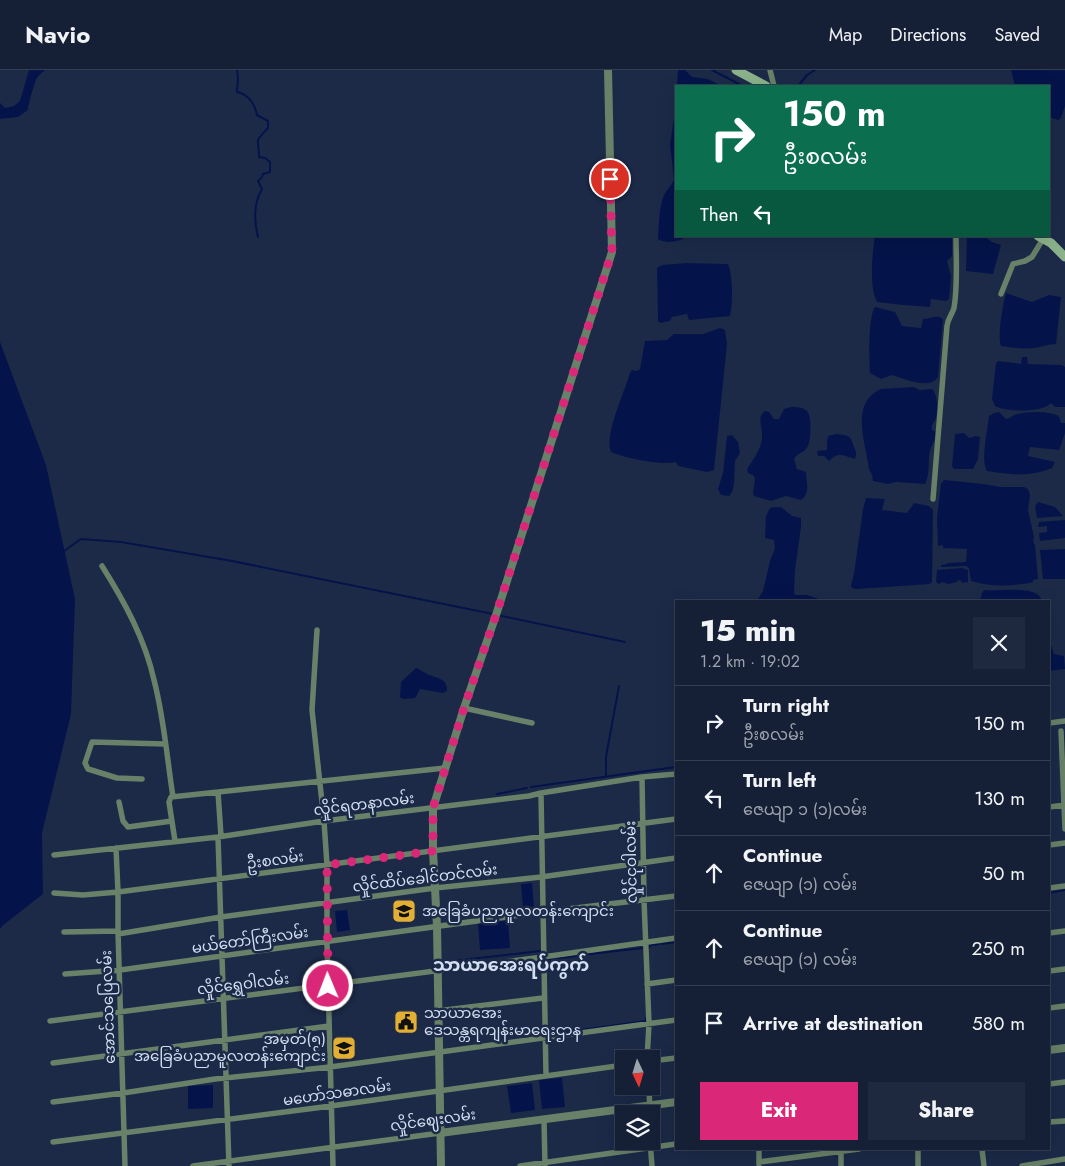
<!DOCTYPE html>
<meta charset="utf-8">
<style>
body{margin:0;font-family:Jost,"Noto Sans Myanmar",sans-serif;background:#1e283e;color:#f1f3f6;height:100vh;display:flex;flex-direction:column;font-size:19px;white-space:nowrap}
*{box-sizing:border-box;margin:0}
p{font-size:16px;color:#9da3ad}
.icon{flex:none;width:28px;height:28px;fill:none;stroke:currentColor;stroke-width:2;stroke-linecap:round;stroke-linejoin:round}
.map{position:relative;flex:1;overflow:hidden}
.details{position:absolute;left:675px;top:530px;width:375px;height:550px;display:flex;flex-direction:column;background:#152036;border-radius:0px;box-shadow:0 5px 20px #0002,0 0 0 1px #343e51}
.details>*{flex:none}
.guide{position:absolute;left:675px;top:15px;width:375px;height:152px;border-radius:0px;box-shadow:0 5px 20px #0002,0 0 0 1px #343e51;background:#0b6e4f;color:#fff;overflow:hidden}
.needle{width:32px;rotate:176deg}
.fabs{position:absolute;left:615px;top:980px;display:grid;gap:10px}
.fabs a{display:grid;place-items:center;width:45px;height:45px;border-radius:0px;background:#152036;box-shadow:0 5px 20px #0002,0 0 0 1px #343e51;font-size:25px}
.pin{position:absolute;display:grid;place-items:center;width:42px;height:42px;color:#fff;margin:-21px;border:2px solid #fff;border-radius:50%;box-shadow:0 1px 5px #0007}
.me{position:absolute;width:55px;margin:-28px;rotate:359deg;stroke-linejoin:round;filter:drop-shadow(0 0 4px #0008)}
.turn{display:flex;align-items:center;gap:18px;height:105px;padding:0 25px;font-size:22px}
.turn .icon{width:65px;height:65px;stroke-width:2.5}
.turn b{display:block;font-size:35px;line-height:42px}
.then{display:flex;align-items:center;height:48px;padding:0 25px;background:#0003;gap:10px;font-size:19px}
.round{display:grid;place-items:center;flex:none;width:52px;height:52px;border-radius:0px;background:#1e283e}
.overview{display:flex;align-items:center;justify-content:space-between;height:85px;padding:0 25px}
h1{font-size:30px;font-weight:800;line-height:38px}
.cta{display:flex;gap:10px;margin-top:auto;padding:10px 25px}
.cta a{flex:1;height:58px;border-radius:0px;background:#db2777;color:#fff;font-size:20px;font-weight:800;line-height:58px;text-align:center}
.cta a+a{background:#1e283e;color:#f1f3f6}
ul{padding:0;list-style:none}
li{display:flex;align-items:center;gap:15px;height:75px;padding:0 25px;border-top:1px solid #343e51}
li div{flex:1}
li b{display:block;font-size:19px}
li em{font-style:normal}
header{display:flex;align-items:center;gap:30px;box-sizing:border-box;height:70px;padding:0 25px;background:#152036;border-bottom:1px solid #343e51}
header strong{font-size:24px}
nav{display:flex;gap:28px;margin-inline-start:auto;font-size:18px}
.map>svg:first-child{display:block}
.water{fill:#04144a}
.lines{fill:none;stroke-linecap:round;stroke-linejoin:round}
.stream{stroke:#04144a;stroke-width:2}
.minor{stroke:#698168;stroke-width:5.5}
.tertiary{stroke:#698168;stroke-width:8}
.secondary{stroke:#8bb28b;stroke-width:9}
.route{stroke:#db2777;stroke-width:9;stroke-dasharray:0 16.2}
.labels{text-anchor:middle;stroke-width:5;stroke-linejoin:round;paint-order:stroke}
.street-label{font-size:15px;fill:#d4def2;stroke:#1c2a48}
.poi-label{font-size:15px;fill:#d4def2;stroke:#1c2a48;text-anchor:start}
.quarter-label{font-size:18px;font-weight:bold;fill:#d4def2;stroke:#1c2a48}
</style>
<header>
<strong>Navio</strong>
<nav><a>Map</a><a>Directions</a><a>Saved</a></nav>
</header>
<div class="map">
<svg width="1065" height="1096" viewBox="0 0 1065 1096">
<rect width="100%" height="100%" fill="#1c2a48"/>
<path class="water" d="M29 0H45C42 3 37 6 36 10 35 12 27 38 28 40L18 47 0 49V33L5 38 14 36 20 31Z
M678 0H685L692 7 708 9 722 16H677Z
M1011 0H1065V36L1061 48 1058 50 1049 47V16H1015Z
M676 34V166H690C679 171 668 175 658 169 659 156 659 136 664 125 667 119 672 116 674 109L670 75Z
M875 166H952V186L947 191 951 206 949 229 946 231 931 229 930 237 903 235 877 232C869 217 872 183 875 166Z
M967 166 985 167 992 172 1001 175 993 204 966 201Z
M686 193 728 194C733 206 733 234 730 246L689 250 687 244 672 247 670 251 660 253 658 251 657 198 662 195Z
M1006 223 1032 232 1049 225 1061 227 1056 274C1048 274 1042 277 1035 278 1023 279 1012 278 1001 276 997 265 1003 235 1006 223Z
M875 237 895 242 902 256 921 258 923 249C930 249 937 244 943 249L938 307C929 321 903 308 892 305L881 309 870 303C869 290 868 247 875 237Z
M720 258 725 260 727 274 714 400 707 402 678 396 676 392C662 396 625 388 611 382 604 365 625 321 630 303L632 300 637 301 640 299 645 271 667 270 674 264H703Z
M0 272 46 395 75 529 71 644 42 763 43 824 2 856 0 859Z
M1022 287H1027L1028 294 1062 295 1065 297V337H1055L1051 333C1043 343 1006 342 995 336L992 329 996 293 998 291 1021 294Z
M914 317 920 320 932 319C938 325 938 340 936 348 934 354 931 354 932 360L935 361C936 368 934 371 931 377 927 389 931 403 925 414L896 412 888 414 873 411 872 405 869 399C866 374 849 333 881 319Z
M791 337C796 337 803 337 807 341 812 346 811 369 808 376 806 382 797 383 794 389L797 399 806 402C806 412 811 423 801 430L786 426 771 431 754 426C751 420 757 413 754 406L748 403 747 399C753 390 762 378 762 367 763 358 756 347 765 341L769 342 774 349H779L784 339Z
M999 342 1006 349C1011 348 1013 345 1017 344 1029 341 1048 341 1059 346L1061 353H1065V363L1059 380 1030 377 1028 386 1055 392 1052 398C1030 407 1010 405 987 401 980 391 988 359 989 346L994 343Z
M964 363 969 368 976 366 980 367 978 389 973 399H954L952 396 955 364Z
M836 364C849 366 850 364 854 377 856 382 857 383 855 389 843 386 839 381 829 391L824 386H818L817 381 827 380V373L828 366Z
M732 365 738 372 740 383 735 391 734 414 732 422 729 426 721 425 718 419 723 403 727 366Z
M944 410 983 414 1001 417H1024L1028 419 1030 425 1028 440 1034 467 1033 471 1035 475 1038 509 1033 510V512L1030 513C1010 516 991 517 971 511L969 498 966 496 941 497V495L947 494 948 493 966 492 967 479 943 478V475L938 476 937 448 941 414Z
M866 428 885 429 882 440 907 443 914 433 929 436 933 440 932 512 930 514 856 519 852 518 851 515 854 504 863 439Z
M1038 432 1055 437 1063 446 1037 448 1035 436Z
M775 437H781L792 446 801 448V457L795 500 794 522 795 525H807L824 531H779L777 529 775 531H757L763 521 770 491 775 478 774 470 765 468 766 446 770 438Z
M1065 450V468L1040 471 1039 463 1047 462V456L1038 457 1039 452Z
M1065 479V509H1043L1040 480Z
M962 498 968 500V512L961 513 962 511 958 510 957 512 948 514 942 512 939 514 936 512 937 500Z
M984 520C999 522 1038 514 1042 531H980L982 523Z
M1049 575H1051L1054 584 1064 586 1065 599 1049 601Z
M416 598C420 599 423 602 427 604 436 608 448 608 447 621L443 623 420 619 415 628 403 629 400 627 401 612Z
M532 813 534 837 523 838 521 814Z
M347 840 350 860 337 862 335 841Z
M508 851 510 878 480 880 478 853Z
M562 1008 565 1037 542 1039 539 1010Z
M532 1013 535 1040 511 1043 507 1016Z
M213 1015V1038L188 1039V1016Z"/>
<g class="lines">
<path class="stream" d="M237 0 238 9 237 22C248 24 255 34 257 45L268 51V58C253 74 259 67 259 87L265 88 270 92V102L263 104 262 107 258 111 262 119C253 134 254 151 258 167
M712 0 743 16
M798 16 807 5 815 0
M64 481 81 469 121 472 232 491 493 544
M497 545 625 572
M606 705V687L619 616
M531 717 676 697
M497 724 527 718
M1049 823 1065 820
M662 874 676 872
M648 878 651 875 659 874
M581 885 643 878
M546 890 576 886
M453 891 540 881
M525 892 536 891
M552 964 646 951V948"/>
<path class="minor" d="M770 0 774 16
M1001 224 1013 194 1025 191 1032 187 1043 169
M933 429 947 256C948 248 952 245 954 238 958 215 956 190 956 166
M102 496C124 531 145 569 154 610 164 648 167 688 173 727
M317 560 312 640 324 751 327 795V873L333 1096
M464 638 532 653
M1049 653 1065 651
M1061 661 1065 759
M642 707 644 830 649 954 647 989
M142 709 117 708 88 699 85 693 92 672 165 674
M218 722 221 766
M541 723 546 1006
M119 732 123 751 128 757 172 751
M1049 737 1065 735
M218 767 229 1096
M175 771 169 732 171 727 445 698
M1049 775 1065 773
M116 778 118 822V861L125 1096
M54 785 218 767 324 751 529 726 541 723 642 707 676 704
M1049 818 1065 816
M54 823 83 825 118 822 676 749
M64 862 118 861
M1049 863 1065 861
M118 864 221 847 435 818 541 807 676 788
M1049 901 1065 899
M65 904 120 900 542 842 676 826
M647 914 676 910
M1049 938 1065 936
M437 941 543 928
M50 951 543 887 676 868
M651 991 676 988
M53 993 329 956
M1049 1014 1065 1012
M649 1016 650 1044
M53 1032 123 1023 215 1009 330 997 676 950
M544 1049 545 1096
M1049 1052 1065 1051
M650 1071 652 1096
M53 1072 331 1036 624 995
M759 1079V1094
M841 1079V1096
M918 1079V1096
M982 1079 984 1096
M759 1092 859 1079
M193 1096 440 1063
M520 1096 676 1074
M1022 1096 1065 1089"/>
<path class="tertiary" d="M1049 980 1065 978
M440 1063 676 1032
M441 1096 437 856 433 781V738L464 638 497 542 612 182 608 0"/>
<path class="secondary" d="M736 0 766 16
M1038 166 1051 173 1065 187"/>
</g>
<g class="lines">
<path class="route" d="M328 916 327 795 433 781V738L464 638 497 542 612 182 610 109"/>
</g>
<defs>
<g id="school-square" transform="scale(1.25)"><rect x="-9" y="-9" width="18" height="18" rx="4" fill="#e2af34" stroke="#1c2a48"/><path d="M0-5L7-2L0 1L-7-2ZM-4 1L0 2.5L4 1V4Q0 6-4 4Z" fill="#111"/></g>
<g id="civic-square" transform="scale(1.25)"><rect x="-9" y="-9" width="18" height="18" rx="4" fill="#e2af34" stroke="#1c2a48"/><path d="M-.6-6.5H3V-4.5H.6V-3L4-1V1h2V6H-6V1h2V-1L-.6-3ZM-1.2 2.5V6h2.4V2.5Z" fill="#111"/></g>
</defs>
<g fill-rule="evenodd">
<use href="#school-square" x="404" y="841"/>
<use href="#civic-square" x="406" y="952"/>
<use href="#school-square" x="344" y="978"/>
</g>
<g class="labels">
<g class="street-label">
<text transform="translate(364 734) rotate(-7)" y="5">လှိုင်ရတနာလမ်း</text>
<text transform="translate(275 790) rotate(-8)" y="5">ဦးစလမ်း</text>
<text transform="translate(631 792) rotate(-91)" y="5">လှိုင်ငုဝါလမ်း</text>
<text transform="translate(425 808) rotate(-7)" y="5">လှိုင်ထိပ်ခေါင်တင်လမ်း</text>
<text transform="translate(250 870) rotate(-8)" y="5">မယ်တော်ကြီးလမ်း</text>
<text transform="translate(243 914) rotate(-7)" y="5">လှိုင်ရွှေဝါလမ်း</text>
<text transform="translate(108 937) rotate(-92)" y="5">အောင်သပြေလမ်း</text>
<text transform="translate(337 1023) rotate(-8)" y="5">မဟော်သဓာလမ်း</text>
<text transform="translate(433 1050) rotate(-8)" y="5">လှိုင်ဈေးလမ်း</text>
</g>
<g class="poi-label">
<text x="422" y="846">အခြေခံပညာမူလတန်းကျောင်း</text>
<text x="424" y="948">သာယာအေး<tspan x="424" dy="17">ဒေသန္တရကျန်းမာရေးဌာန</tspan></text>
<text x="326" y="974" text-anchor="end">အမှတ်(၅)<tspan x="326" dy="17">အခြေခံပညာမူလတန်းကျောင်း</tspan></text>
</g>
<g class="quarter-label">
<text x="511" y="901">သာယာအေးရပ်ကွက်</text>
</g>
</g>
</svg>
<div class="fabs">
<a><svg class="needle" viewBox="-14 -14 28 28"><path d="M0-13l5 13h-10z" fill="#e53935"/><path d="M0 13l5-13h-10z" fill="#9da3ad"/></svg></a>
<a><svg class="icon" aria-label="layers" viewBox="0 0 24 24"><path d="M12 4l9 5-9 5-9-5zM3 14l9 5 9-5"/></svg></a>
</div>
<div class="pin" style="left:610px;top:109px;background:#d93025"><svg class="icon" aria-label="arrive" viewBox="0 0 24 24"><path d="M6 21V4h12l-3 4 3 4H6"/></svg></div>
<svg class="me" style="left:328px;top:916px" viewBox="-20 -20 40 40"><circle r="17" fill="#db2777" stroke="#fff" stroke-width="3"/><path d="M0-11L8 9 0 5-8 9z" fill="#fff"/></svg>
<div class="guide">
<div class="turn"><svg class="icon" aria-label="right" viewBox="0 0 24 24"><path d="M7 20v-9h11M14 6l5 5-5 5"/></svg><div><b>150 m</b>ဦးစလမ်း</div></div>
<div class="then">Then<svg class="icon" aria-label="left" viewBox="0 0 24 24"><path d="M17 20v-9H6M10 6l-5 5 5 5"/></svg></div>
</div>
<section class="details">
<div class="overview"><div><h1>15 min</h1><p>1.2 km · 19:02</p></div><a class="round"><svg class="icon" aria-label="close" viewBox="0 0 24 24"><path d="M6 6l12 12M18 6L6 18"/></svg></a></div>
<ul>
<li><svg class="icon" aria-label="right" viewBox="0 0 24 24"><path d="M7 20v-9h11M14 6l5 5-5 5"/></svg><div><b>Turn right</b><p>ဦးစလမ်း</p></div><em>150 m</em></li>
<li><svg class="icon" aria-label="left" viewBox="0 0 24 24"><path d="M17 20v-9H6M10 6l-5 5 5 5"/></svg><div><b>Turn left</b><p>ဇေယျာ ၁ (၁)လမ်း</p></div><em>130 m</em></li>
<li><svg class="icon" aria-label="ahead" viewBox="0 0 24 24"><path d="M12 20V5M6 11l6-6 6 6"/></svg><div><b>Continue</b><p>ဇေယျာ (၁) လမ်း</p></div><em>50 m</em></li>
<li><svg class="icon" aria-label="ahead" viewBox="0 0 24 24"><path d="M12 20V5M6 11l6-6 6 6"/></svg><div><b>Continue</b><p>ဇေယျာ (၁) လမ်း</p></div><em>250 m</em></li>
<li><svg class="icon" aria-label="arrive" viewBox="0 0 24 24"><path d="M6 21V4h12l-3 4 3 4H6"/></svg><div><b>Arrive at destination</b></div><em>580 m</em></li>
</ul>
<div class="cta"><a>Exit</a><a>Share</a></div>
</section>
</div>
